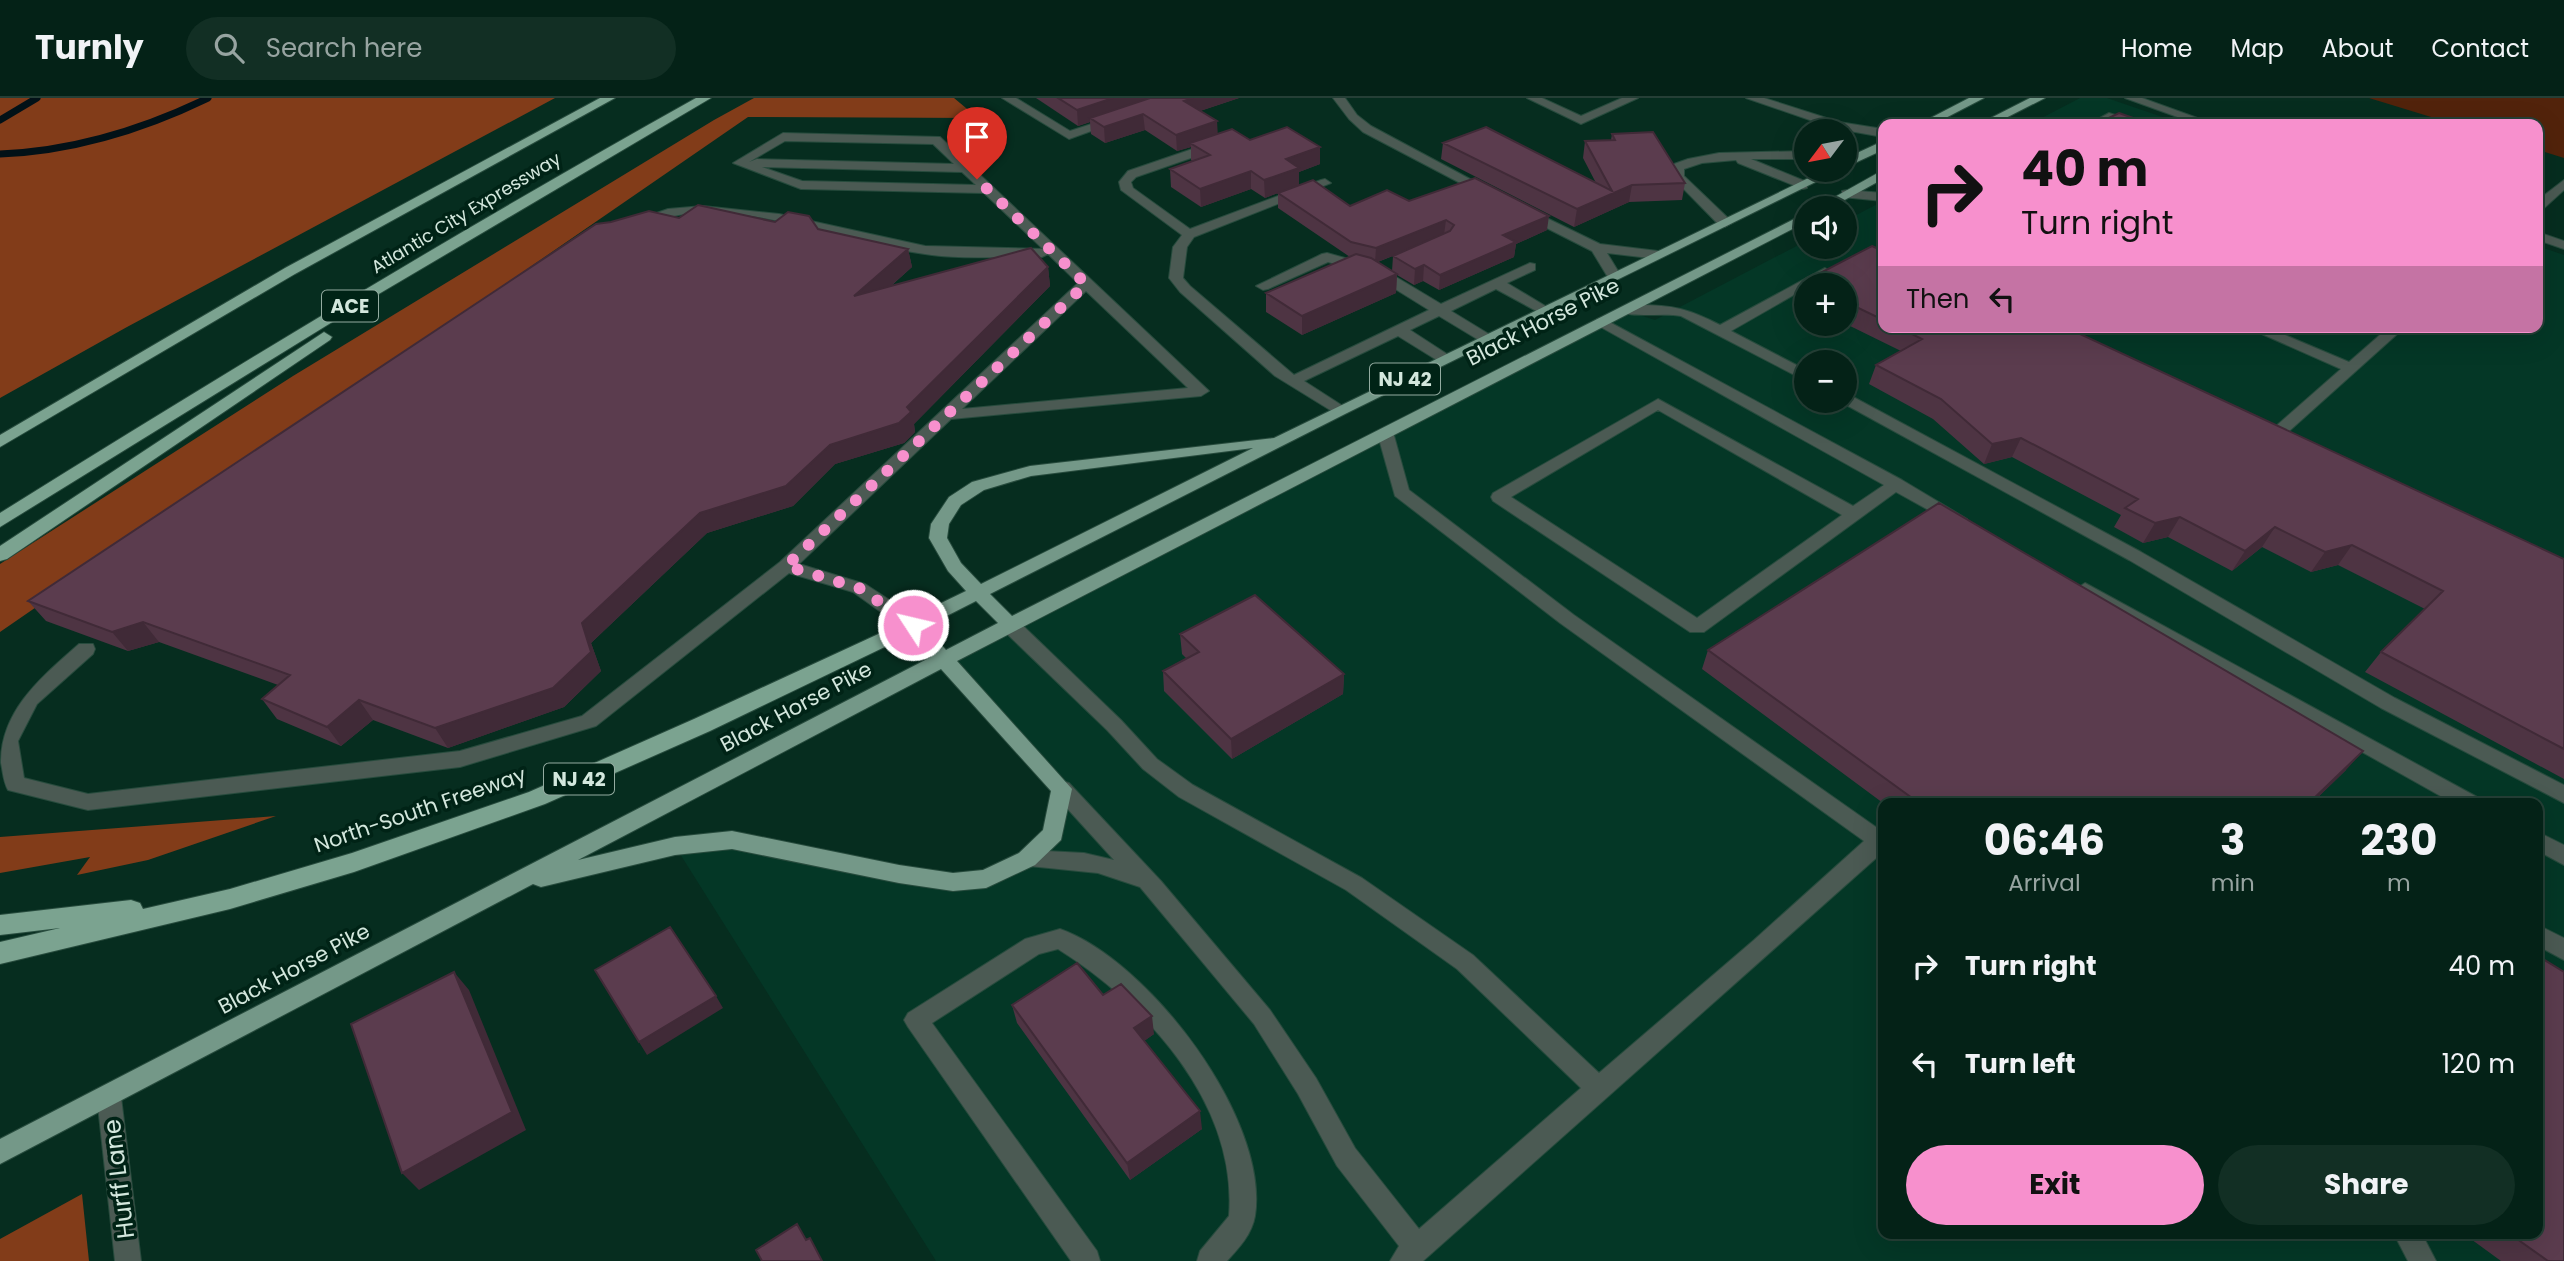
<!DOCTYPE html>
<meta charset="utf-8">
<style>
body{margin:0;font-family:Poppins,sans-serif;background:#122f24;color:#f1f3f6;height:100vh;display:flex;flex-direction:column;font-size:26px;white-space:nowrap}
*{box-sizing:border-box;margin:0}
p{font-size:23px;color:#97a4a1}
.icon{flex:none;width:38px;height:38px;fill:none;stroke:currentColor;stroke-width:2;stroke-linecap:round;stroke-linejoin:round}
.map{position:relative;flex:1;overflow:hidden}
.sheet{position:absolute;left:1878px;top:700px;width:665px;height:441px;display:flex;flex-direction:column;background:#042217;border-radius:14px;box-shadow:0 7px 28px #0002,0 0 0 2px #253f36}
.sheet>*{flex:none}
.hud{position:absolute;left:1878px;top:21px;width:665px;height:214px;border-radius:14px;box-shadow:0 7px 28px #0002,0 0 0 2px #253f36;background:#f790cd;color:#111;overflow:hidden}
.needle{width:46px;rotate:238deg}
.tools{position:absolute;left:1794px;top:21px;display:grid;gap:14px}
.tools a{display:grid;place-items:center;width:63px;height:63px;border-radius:50%;background:#042217;box-shadow:0 7px 28px #0002,0 0 0 2px #253f36;font-size:35px}
.pin{position:absolute;display:grid;place-items:center;width:60px;height:60px;color:#fff;margin:-72px -30px;border-radius:50% 50% 50% 0;rotate:-45deg;box-shadow:0 0 7px #0007}
.pin .icon{rotate:45deg}
.me{position:absolute;width:77px;margin:-38px;rotate:305deg;stroke-linejoin:round;filter:drop-shadow(0 0 5px #0008)}
.turn{display:flex;align-items:center;gap:24px;height:147px;padding:0 28px;font-size:32px}
.turn .icon{width:91px;height:91px;stroke-width:2.5}
.turn b{display:block;font-size:49px;line-height:60px}
.then{display:flex;align-items:center;height:66px;padding:0 28px;background:#0003;gap:14px;font-size:26px}
.eta{display:flex;justify-content:space-evenly;align-items:center;height:119px;text-align:center}
.eta b{font-size:42px;font-weight:700;line-height:49px}
.cta{display:flex;gap:14px;margin-top:auto;padding:14px 28px}
.cta a{flex:1;height:80px;border-radius:42px;background:#f790cd;color:#111;font-size:28px;font-weight:700;line-height:80px;text-align:center}
.cta a+a{background:#122f24;color:#f1f3f6}
ul{padding:0;list-style:none}
li{display:flex;align-items:center;gap:21px;height:98px;padding:0 28px}
li div{flex:1}
li b{display:block;font-size:26px}
li em{font-style:normal}
header{display:flex;align-items:center;gap:42px;box-sizing:border-box;height:98px;padding:0 35px;background:#042217;border-bottom:2px solid #253f36}
header strong{font-size:33px}
nav{display:flex;gap:38px;margin-inline-start:auto;font-size:24px}
.search{width:490px;height:63px;background:#122f24;display:flex;align-items:center;gap:18px;box-sizing:border-box;padding:0 24px;border-radius:38px;color:#97a4a1;font-size:26px}
.map>svg:first-child{display:block}
.built{fill:#043726;fill-rule:evenodd}
.green{fill:#52230b}
.forest{fill:#823c19}
.lines{fill:none;stroke-linecap:round;stroke-linejoin:round}
.stream{stroke:#021117;stroke-width:7}
.service-casing{stroke:#274b3d;stroke-width:2}
.minor-casing{stroke:#274b3d;stroke-width:2}
.trunk-casing{stroke:#274b3d;stroke-width:2}
.motorway-casing{stroke:#274b3d;stroke-width:2}
.service{fill:#4b5a53;fill-rule:evenodd}
.minor{fill:#4b5a53;fill-rule:evenodd}
.trunk{fill:#749888;fill-rule:evenodd}
.motorway{fill:#7ba390;fill-rule:evenodd}
.wall{fill:#4e3443;fill-rule:evenodd}
.shaded-wall{fill:#402a37}
.building{fill:#5b3c4e;stroke:#402a37;stroke-width:2}
.route{stroke:#f790cd;stroke-width:12;stroke-dasharray:0 21.6}
.labels{text-anchor:middle;stroke-width:7;stroke-linejoin:round;paint-order:stroke}
.far-street-label{font-size:18px;fill:#d3e7dd;stroke:#002316}
.shield{fill:#002316;stroke:#94aca1;stroke-width:2}
.shield-label{font-size:19px;font-weight:bold;fill:#d3e7dd}
.street-label{font-size:21px;fill:#d3e7dd;stroke:#002316}
.near-street-label{font-size:24px;fill:#d3e7dd;stroke:#002316}
</style>
<header>
<strong>Turnly</strong>
<div class="search"><svg class="icon" aria-label="search" viewBox="0 0 24 24"><circle cx="10" cy="10" r="6"/><path d="M15 15l6 6"/></svg>Search here</div>
<nav><a>Home</a><a>Map</a><a>About</a><a>Contact</a></nav>
</header>
<div class="map">
<svg width="2564" height="1163" viewBox="0 0 2564 1163">
<rect width="100%" height="100%" fill="#062d1f"/>
<path class="built" d="M2080 0H2107L2183 26H2030Z
M1883 103V229H2538V148L2564 157V1163H936L675 748 732 742 986 781 1053 736 1062 691 942 562 1624 212 1655 222 1806 143V149H1844L1845 123ZM1806 187H1844V226H1806ZM1806 264H1844V303H1806ZM1883 705H2538V1136H1883Z"/>
<path class="green" d="M2369 0H2564V60L2538 52V26H2454Z"/>
<path class="forest" d="M0 0H555L127 229 0 300Z
M754 0H954L978 20 748 19 0 534V466L293 278 714 22Z
M276 718 148 762 77 777 90 759 0 775V739Z
M82 1096 89 1163H0V1141Z"/>
<g class="lines">
<path class="stream" d="M0 22 37 0
M0 56C73 53 142 32 208 0"/>
<g class="service-casing">
<path id="service" d="M1002 0H1016L1070 33 1113 19 1119 23 1069 41Z
M1333 0H1345L1357 17 1371 28 1496 95 1495 98H1485L1363 34 1349 21Z
M1527 0H1542L1581 18 1622 0H1638L1581 26Z
M1746 0H1764L1839 24 1883 31V39L1833 30Z
M2109 15 2134 23 2136 26 2110 23 2104 26H2089Z
M783 35 940 39 1209 293 1201 298 951 321 799 466 865 486 920 522 922 527 920 532H906L853 494 789 475 596 628 460 669 88 712 8 692C3 683 3 674 1 665 0 612 44 577 79 546H93L95 551 93 556 37 606 18 643 24 680 88 696 460 653 582 618 780 464 1078 185 1048 156 1042 159C1003 158 964 162 925 156 848 145 745 101 669 119 658 121 648 125 638 128L631 124 668 111 703 108 779 116 925 148 1043 151 984 95 801 91 733 65ZM785 43 933 46 954 66 757 61 749 64ZM762 69 962 74 976 87 802 83ZM1086 193 1188 290 962 311Z
M1213 44 1217 45V51L1136 79 1131 84 1133 90 1190 131 1321 82 1325 81 1331 85 1194 139 1187 149 1183 180 1190 188 1294 277 1429 212 1371 176 1328 164 1268 191 1263 192 1256 188 1322 156 1327 155 1381 170 1441 206 1530 165 1535 166V172L1507 185 1552 212 1545 216 1540 215 1496 191 1451 213 1492 238 1494 241 1492 244H1482L1439 218 1410 232 1450 258 1452 261 1450 264H1440L1398 238 1304 283 1349 312 1347 315H1335L1275 278 1180 194 1169 180 1173 149 1182 137 1121 92 1119 84 1128 73Z
M1806 53V61H1751L1807 84V90L1803 91 1738 65 1736 62 1702 65 1684 71V78L1730 122 1732 125 1725 129 1720 128 1672 79 1674 66 1688 61 1719 55Z
M1847 92 1883 95V103L1842 99V93Z
M1526 110 1600 146 1658 153 1665 157 1658 161 1607 155 1621 178 1614 182 1609 181 1592 153 1521 117V111Z
M1825 170 1832 174C1827 181 1815 187 1806 187V190L1731 233 1806 272V283L1681 218C1664 214 1628 221 1617 212 1623 207 1630 208 1638 207 1673 207 1689 211 1720 227Z
M1602 220 1902 382 1967 421 1958 426 1952 425 1896 394 1704 534H1690L1493 403 1491 399 1493 395 1658 301 1853 408 1884 387 1597 227 1595 224 1597 221ZM1658 312 1842 417 1697 520 1511 399Z
M2246 229H2266L2349 264 2389 229H2405L2287 335 2281 337 2273 332 2275 329 2341 271Z
M1844 294 2141 454 2395 600 2564 687V705L2381 610 2129 462 1839 303H1844Z
M1385 329 1393 334 1409 392 1574 517 1883 734V754L1423 1163H1390L1399 1148 1337 1068 1298 996 1254 926 1140 789 1098 775 1019 767 1016 761 1019 755 1027 752 1084 755 1114 762 1055 697 1052 691 1055 685 1062 683 1069 685 1161 783 1270 912 1316 980 1355 1050 1419 1131 1581 990 1457 871 1346 792 1179 699 1143 671 1107 632 1003 532 1001 527 1003 522H1017L1121 622 1157 661 1193 687 1362 780 1473 857 1599 975 1754 842 1864 743 1560 525 1395 398 1377 334Z
M2085 485 2477 699 2480 705H2453L2079 495 2076 491Z
M2538 734 2564 747V767L2538 753Z
M2538 827 2564 840V862L2538 848Z
M1060 831C1148 862 1270 1021 1255 1118 1252 1136 1239 1150 1227 1163H1197L1200 1153 1229 1118C1238 1006 1146 906 1058 851L1039 856 932 925 1097 1153 1100 1163H1071L908 929 904 922 908 915 1025 841Z
M2394 1136H2422L2436 1163H2408Z"/>
</g>
<g class="minor-casing">
<path id="minor" d="M2125 0H2142L2214 26H2197Z
M2564 82V92L2543 111 2538 112V102Z
M2538 134 2564 143V151L2538 142Z
M109 987 118 991 121 999 141 1163H115L97 999 100 991Z"/>
</g>
<g class="trunk-casing">
<path id="trunk" d="M1969 0H1984L1934 26H1919Z
M2030 0H2045L1994 26H1979Z
M1883 43V52L1844 70V61Z
M1825 72H1840L1347 315 990 496 1012 518 1806 115V124L957 563 1072 691 1061 742 1035 767 986 790 953 793 899 785 732 751 675 757 541 789 533 786 0 1066V1041L931 559 904 527 906 522 966 493 948 473 929 440 931 426 949 399 972 384 1030 368 1274 340ZM1253 350 981 486 961 465 947 440 949 426 961 407 984 392 1031 378ZM976 503 998 525 946 552 925 529ZM941 571 1051 693 1043 732 1019 755 983 772 953 775 899 767 732 733 675 739 578 762Z
M1883 72V81L1830 110H1815Z"/>
</g>
<g class="motorway-casing">
<path id="motorway" d="M600 0H615L295 176 0 349V337L285 170Z
M696 0H711L355 210 0 429V415C229 272 460 132 696 0Z
M324 234 332 239 330 242 7 461 0 463V448Z
M913 520 920 522 923 527 920 532 710 633 545 706 354 774 230 811 0 866V844L60 830 0 837V817L131 802 140 805 143 811 230 791 352 755 529 694 694 621Z"/>
</g>
<use href="#service" class="service"/>
<use href="#minor" class="minor"/>
<use href="#trunk" class="trunk"/>
<use href="#motorway" class="motorway"/>
</g>
<path class="wall" d="M1036 0H1239L1200 13 1218 36 1250 42 1320 49V66L1299 74V87L1265 100 1251 91 1201 109 1171 89 1170 71 1192 63 1191 62V49L1177 53 1145 32 1105 45 1091 36 1090 24 1078 28Z
M1612 36 1685 85 1682 102 1629 104 1574 129 1441 61 1443 45 1596 85 1583 60 1585 43 1611 42Z
M1278 95 1350 108 1409 103 1547 132 1516 146 1514 159 1439 192 1423 183 1414 187 1397 177 1396 195 1302 237 1266 214V195L1350 159 1278 110ZM1410 151 1393 158 1392 173 1378 164Z
M679 120 775 124 818 131 908 151 912 169 891 188 1048 169 1050 188 914 326 915 334 904 345 835 366 793 408 707 435 591 545 601 573 564 609 448 650 373 622 341 648 277 621 262 601 278 587 159 544 128 553 46 523 28 503Z
M1883 153V229H2065L2564 461V681L2365 574 2381 554 2425 511 2338 467 2311 474 2262 449 2232 473 2168 439 2143 445 2114 429 2121 417 2012 359 1984 366 1933 321 1869 286 1876 267 1901 253 1844 225V187H1806V205L1799 202 1805 183Z
M1180 536 1344 576 1343 596 1232 661 1164 593 1163 573 1186 560 1182 556Z
M1708 552 2346 672 2312 705H1883L1702 571Z
M1103 897 1154 936 1144 943 1202 1031 1130 1082 1017 925 1012 907Z
M2464 1136H2538L2564 1163H2501Z"/>
<path class="shaded-wall" d="M1113 0H1162L1090 20V24L1078 28 1077 12Z
M1193 0H1239L1185 18 1184 3Z
M1143 16 1145 32 1105 45 1104 29Z
M1217 23 1218 39 1190 45 1191 49 1177 53 1176 37Z
M1320 49V66L1299 74V87L1265 100 1264 82 1286 61Z
M1251 73V91L1201 109 1200 91Z
M1632 87 1629 104 1574 129 1577 111Z
M1549 118 1547 132 1516 146 1514 159 1439 192 1440 177 1503 137Z
M1446 122 1444 137 1375 165 1376 150Z
M908 151 912 169 859 216 854 198Z
M1424 167 1423 183 1414 187 1415 171Z
M1048 169 1050 188 914 326 915 334 904 345 835 366 793 408 707 435 591 545 601 573 564 609 448 650 435 630 582 525 700 415 830 347 907 309Z
M1397 176 1396 195 1302 237V218Z
M2021 340 2012 359 1984 366 1992 346Z
M2180 419 2168 439 2143 445 2155 425Z
M2275 429 2262 449 2232 473 2245 453Z
M2352 447 2338 467 2311 474 2325 454Z
M143 524 159 544 128 553 112 534Z
M1344 576 1343 596 1232 661 1231 641Z
M359 602 373 622 341 648 327 629Z
M2363 653 2346 672 2312 705H2309Z
M454 874 469 892 526 1032 419 1092 402 1075Z
M716 898 723 910 647 957 639 944Z
M1152 918 1154 936 1137 948 1134 930Z
M1200 1013 1202 1031 1130 1082 1127 1065Z"/>
<path class="building" d="M1058 0H1113L1077 12Z
M1150 0H1193L1184 3 1217 23 1176 37 1143 16 1104 29 1090 20Z
M2119 15 2150 26H2096Z
M1287 29 1320 49 1286 61 1299 70 1264 82 1251 73 1200 91 1170 71 1210 57 1190 45 1232 31 1250 42Z
M1486 29 1612 93 1585 43 1615 42 1612 36 1653 34 1685 85 1632 87 1577 111 1443 45Z
M1475 80 1549 118 1503 137 1516 144 1440 177 1424 167 1415 171 1393 158 1450 133 1454 127 1446 122 1376 150 1351 144 1278 95 1313 82 1350 108 1387 92 1409 103Z
M698 107 775 124 788 114 809 118 818 131 908 151 854 198 1031 150 1048 169 907 309 911 314 899 325 830 347 786 388 700 415 582 525 591 554 553 590 435 630 359 602 327 629 262 601 290 577 143 524 112 534 28 503 596 126 611 124 649 113 679 120Z
M1872 148 1883 153V222L1844 203V187H1813L1805 183Z
M1356 156 1371 160 1397 176 1302 218 1266 195Z
M1898 229H2065L2564 461V651L2381 554 2443 493 2352 447 2325 454 2275 429 2245 453 2180 419 2155 425 2125 410 2138 401 2021 340 1992 346 1941 301 1876 267 1922 241Z
M1939 405 2363 653 2309 705H1919L1708 552Z
M1255 497 1344 576 1231 641 1163 573 1199 554 1180 536Z
M670 829 716 898 639 944 595 872Z
M2538 858 2564 874V1163H2548L2510 1136H2538Z
M1077 865 1103 897 1121 886 1152 918 1134 930 1200 1013 1127 1065 1012 907Z
M454 874 512 1014 402 1075 351 926Z
M797 1126 806 1142 810 1140 822 1163H762L756 1152Z"/>
<g class="lines">
<path class="route" d="M913 527 859 490 786 468 1086 186 977 81"/>
</g>
<g class="labels">
<g class="far-street-label">
<text transform="translate(466 115) rotate(-31)" y="6">Atlantic City Expressway</text>
</g>
<g class="shield">
<rect x="322" y="192.5" width="56" height="31" rx="5"/>
<rect x="1370" y="265.5" width="70" height="31" rx="5"/>
<rect x="544" y="665.5" width="70" height="31" rx="5"/>
</g>
<g class="shield-label">
<text x="350" y="215">ACE</text>
<text x="1405" y="288">NJ 42</text>
<text x="579" y="688">NJ 42</text>
</g>
<g class="street-label">
<text transform="translate(1543 224) rotate(-27)" y="7">Black Horse Pike</text>
<text transform="translate(796 609) rotate(-28)" y="7">Black Horse Pike</text>
<text transform="translate(420 712) rotate(-19)" y="7">North-South Freeway</text>
<text transform="translate(294 871) rotate(-28)" y="7">Black Horse Pike</text>
</g>
<g class="near-street-label">
<text transform="translate(119 1081) rotate(-97)" y="8">Hurff Lane</text>
</g>
</g>
</svg>
<div class="tools">
<a><svg class="needle" viewBox="-14 -14 28 28"><path d="M0-13l5 13h-10z" fill="#e53935"/><path d="M0 13l5-13h-10z" fill="#97a4a1"/></svg></a>
<a><svg class="icon" aria-label="sound" viewBox="0 0 24 24"><path d="M4 9h4l5-4v14l-5-4H4zM17 9q2 3 0 6"/></svg></a>
<a>+</a>
<a>−</a>
</div>
<div class="pin" style="left:977px;top:81px;background:#d93025"><svg class="icon" aria-label="arrive" viewBox="0 0 24 24"><path d="M6 21V4h12l-3 4 3 4H6"/></svg></div>
<svg class="me" style="left:913px;top:527px" viewBox="-20 -20 40 40"><circle r="17" fill="#f790cd" stroke="#fff" stroke-width="3"/><path d="M0-11L8 9 0 5-8 9z" fill="#fff"/></svg>
<div class="hud">
<div class="turn"><svg class="icon" aria-label="right" viewBox="0 0 24 24"><path d="M7 20v-9h11M14 6l5 5-5 5"/></svg><div><b>40 m</b>Turn right</div></div>
<div class="then">Then<svg class="icon" aria-label="left" viewBox="0 0 24 24"><path d="M17 20v-9H6M10 6l-5 5 5 5"/></svg></div>
</div>
<section class="sheet">
<div class="eta">
<div><b>06:46</b><p>Arrival</p></div>
<div><b>3</b><p>min</p></div>
<div><b>230</b><p>m</p></div>
</div>
<ul>
<li><svg class="icon" aria-label="right" viewBox="0 0 24 24"><path d="M7 20v-9h11M14 6l5 5-5 5"/></svg><div><b>Turn right</b></div><em>40 m</em></li>
<li><svg class="icon" aria-label="left" viewBox="0 0 24 24"><path d="M17 20v-9H6M10 6l-5 5 5 5"/></svg><div><b>Turn left</b></div><em>120 m</em></li>
</ul>
<div class="cta"><a>Exit</a><a>Share</a></div>
</section>
</div>
